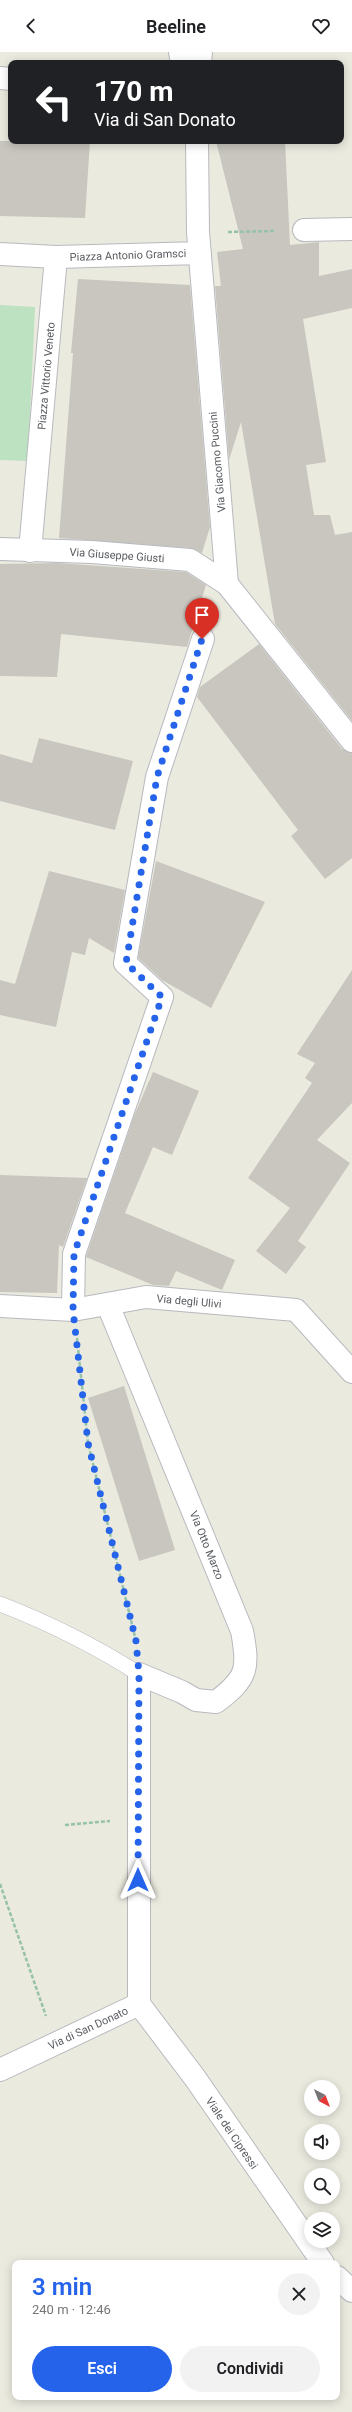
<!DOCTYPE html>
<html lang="it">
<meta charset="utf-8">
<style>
body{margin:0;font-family:Roboto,sans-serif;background:#f2f2f2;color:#202124;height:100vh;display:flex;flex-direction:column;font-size:15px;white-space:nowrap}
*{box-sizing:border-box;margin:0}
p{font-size:13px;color:#757577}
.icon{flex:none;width:22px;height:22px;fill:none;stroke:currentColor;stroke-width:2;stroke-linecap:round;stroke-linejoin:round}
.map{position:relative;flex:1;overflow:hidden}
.details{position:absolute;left:12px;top:2208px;width:328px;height:140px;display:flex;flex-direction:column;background:#fff;border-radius:8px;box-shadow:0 2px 10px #0003}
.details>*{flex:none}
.hud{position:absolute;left:8px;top:8px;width:336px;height:84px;border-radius:8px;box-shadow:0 2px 10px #0003;background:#202124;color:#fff;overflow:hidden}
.needle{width:26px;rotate:138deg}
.buttons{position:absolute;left:304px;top:2028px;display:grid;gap:8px}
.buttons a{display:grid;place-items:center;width:36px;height:36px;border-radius:50%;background:#fff;box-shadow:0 2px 10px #0003;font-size:20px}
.pin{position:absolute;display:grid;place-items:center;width:34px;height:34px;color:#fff;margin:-41px -17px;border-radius:50% 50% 50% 0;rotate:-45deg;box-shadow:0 0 4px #0007}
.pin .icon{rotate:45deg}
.me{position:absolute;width:44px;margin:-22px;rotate:0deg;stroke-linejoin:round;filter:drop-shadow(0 0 3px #0008)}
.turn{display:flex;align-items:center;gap:14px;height:84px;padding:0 20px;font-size:18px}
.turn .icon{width:52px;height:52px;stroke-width:2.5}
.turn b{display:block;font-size:28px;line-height:34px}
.round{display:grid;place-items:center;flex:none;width:42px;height:42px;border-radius:21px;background:#f2f2f2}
.head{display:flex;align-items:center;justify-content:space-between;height:68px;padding:0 20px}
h1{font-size:24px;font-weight:600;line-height:30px;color:#2563eb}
.action{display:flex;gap:8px;margin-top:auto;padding:8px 20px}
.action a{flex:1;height:46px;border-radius:24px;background:#2563eb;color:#fff;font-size:16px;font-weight:600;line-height:46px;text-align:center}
.action a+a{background:#f2f2f2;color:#202124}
header{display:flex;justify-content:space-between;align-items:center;height:52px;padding:0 20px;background:#fff;font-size:18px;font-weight:600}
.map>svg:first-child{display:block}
.green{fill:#bde2c1}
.building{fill:#c8c6bf}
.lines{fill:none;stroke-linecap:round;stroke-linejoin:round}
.lane-casing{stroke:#b7b9be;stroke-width:16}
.street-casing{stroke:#b7b9be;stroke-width:24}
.secondary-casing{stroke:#b5b8be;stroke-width:24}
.path{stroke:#96c2a7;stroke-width:2.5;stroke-dasharray:4 2;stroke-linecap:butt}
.lane{stroke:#fff;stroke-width:15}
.street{stroke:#fff;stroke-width:22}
.secondary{stroke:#fff;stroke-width:22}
.route{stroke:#2563eb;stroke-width:7;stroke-dasharray:0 12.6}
.labels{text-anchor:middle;stroke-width:4;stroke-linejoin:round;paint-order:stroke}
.street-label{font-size:11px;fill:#585b60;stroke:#fff}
</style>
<header><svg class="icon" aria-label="back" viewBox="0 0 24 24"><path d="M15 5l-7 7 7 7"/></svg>Beeline<svg class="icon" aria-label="heart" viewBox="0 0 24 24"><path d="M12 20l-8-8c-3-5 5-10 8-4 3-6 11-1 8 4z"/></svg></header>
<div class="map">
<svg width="352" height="2360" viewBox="0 0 352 2360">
<rect width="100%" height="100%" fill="#ebeadf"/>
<path class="green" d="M0 253 35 255 28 409 0 408Z"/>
<path class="building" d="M0 89H90L85 166 0 164Z
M216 89H285L290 193 319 190V224L352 217V256L303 267 326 410 306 413 314 463H330L335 483 352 480V669L275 572 241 370 229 408 215 234H221L217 200 243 197Z
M78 227 190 233 210 475 202 501 191 496 59 486 73 301H71Z
M57 511 186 520 206 533 187 595 61 582 57 625 0 624V512Z
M259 592 342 697 352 701V806L325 827 291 784 298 778 197 645 200 635Z
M39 686 133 709 115 778 0 749V702L32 711Z
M156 809 265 850 211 956 162 928 138 906Z
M49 819 125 838 114 901 89 886 85 903 72 900 56 975 0 963V928L15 932Z
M352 918V1051L317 1088 350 1111 298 1189 306 1195 286 1222 256 1199 290 1156 248 1126 312 1031 305 1026 315 1011 297 1002Z
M153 1020 199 1039 172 1103 153 1095 125 1161 235 1208 222 1238 176 1219 169 1234 153 1233 86 1205 134 1064Z
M0 1123 87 1126 63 1195 59 1193 57 1241 0 1240Z
M124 1334 175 1498 139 1509 88 1346Z"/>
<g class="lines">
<g class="lane-casing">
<path id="lane" d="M0 1552C49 1571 95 1594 139 1622"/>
</g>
<g class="street-casing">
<path id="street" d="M180 0 182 11
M200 11 201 0
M0 26 11 27
M197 89 198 180 227 532
M304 178 352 177
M0 202 56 205 200 201
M30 499 56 205
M0 1254 73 1258 146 1245 296 1258 352 1320
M73 1258 74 1202 162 945 125 911 157 725 203 587
M139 1952 195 2026 323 2211
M0 2018 139 1952V1622L182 1640 196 1648 216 1650C248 1626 249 1616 242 1579L108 1253
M337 2225 352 2239"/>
</g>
<g class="secondary-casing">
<path id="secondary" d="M0 497 92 500 190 508 227 532 352 689"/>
</g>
<path class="path" d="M228 180 275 179
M77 1286 88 1391 136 1589
M65 1773 110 1769
M0 1832 46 1964"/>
<use href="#lane" class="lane"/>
<use href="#street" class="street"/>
<use href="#secondary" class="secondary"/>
</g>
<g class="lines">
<path class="route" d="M138 1828 139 1622 136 1589 88 1391 73 1258 74 1202 162 945 126 911 157 725 202 587"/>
</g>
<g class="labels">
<g class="street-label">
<text transform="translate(128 203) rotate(-2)" y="4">Piazza Antonio Gramsci</text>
<text transform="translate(46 324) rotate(-85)" y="4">Piazza Vittorio Veneto</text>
<text transform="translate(217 410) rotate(-95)" y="4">Via Giacomo Puccini</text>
<text transform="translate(117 503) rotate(4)" y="4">Via Giuseppe Giusti</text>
<text transform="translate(189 1249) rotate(5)" y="4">Via degli Ulivi</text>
<text transform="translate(207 1493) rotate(68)" y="4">Via Otto Marzo</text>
<text transform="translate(88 1976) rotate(-25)" y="4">Via di San Donato</text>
<text transform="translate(232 2081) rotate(56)" y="4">Viale dei Cipressi</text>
</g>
</g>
</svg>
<div class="buttons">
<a><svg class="needle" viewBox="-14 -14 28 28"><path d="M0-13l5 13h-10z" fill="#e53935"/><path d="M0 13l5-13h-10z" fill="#757577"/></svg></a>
<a><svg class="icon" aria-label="sound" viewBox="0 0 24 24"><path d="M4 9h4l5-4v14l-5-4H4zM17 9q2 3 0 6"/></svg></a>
<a><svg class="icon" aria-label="search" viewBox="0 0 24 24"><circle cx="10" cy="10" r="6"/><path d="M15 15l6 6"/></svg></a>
<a><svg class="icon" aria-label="layers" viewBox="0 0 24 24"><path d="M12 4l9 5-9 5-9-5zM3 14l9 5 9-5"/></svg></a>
</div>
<div class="pin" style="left:202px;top:587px;background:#d93025"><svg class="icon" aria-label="arrive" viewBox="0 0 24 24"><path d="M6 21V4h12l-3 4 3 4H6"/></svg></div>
<svg class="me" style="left:138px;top:1828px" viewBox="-20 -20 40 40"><path d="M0-17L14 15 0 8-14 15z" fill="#2563eb" stroke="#fff" stroke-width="4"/></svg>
<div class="hud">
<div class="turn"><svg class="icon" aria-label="left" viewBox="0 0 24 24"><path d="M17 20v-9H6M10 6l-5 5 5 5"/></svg><div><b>170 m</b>Via di San Donato</div></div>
</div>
<section class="details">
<div class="head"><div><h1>3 min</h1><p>240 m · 12:46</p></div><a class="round"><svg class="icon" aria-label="close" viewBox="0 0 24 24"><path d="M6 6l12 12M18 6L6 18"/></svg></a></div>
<div class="action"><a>Esci</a><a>Condividi</a></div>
</section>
</div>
